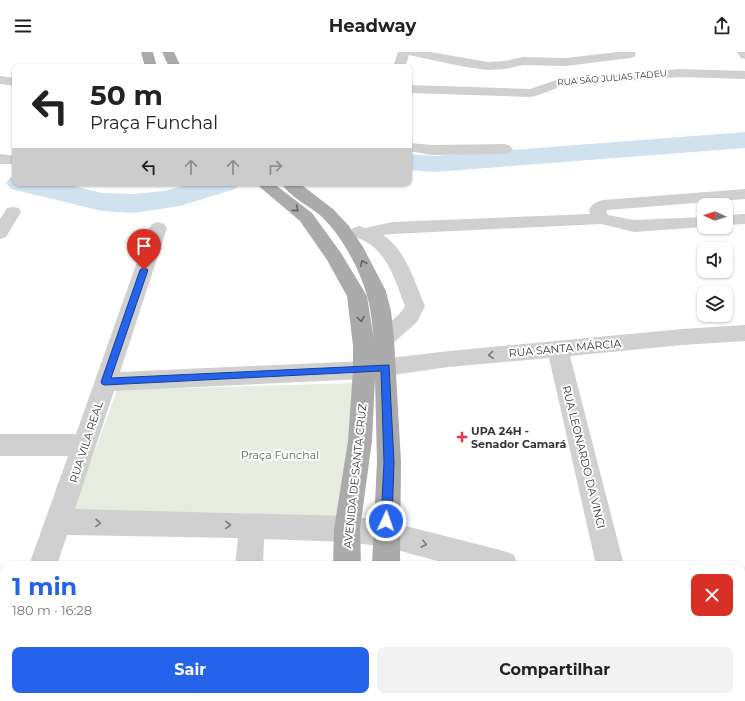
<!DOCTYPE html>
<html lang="pt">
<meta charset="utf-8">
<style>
body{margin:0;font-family:Montserrat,sans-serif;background:#f2f2f2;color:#222;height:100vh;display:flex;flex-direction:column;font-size:15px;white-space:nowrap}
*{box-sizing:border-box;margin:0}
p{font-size:13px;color:#767676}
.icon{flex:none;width:22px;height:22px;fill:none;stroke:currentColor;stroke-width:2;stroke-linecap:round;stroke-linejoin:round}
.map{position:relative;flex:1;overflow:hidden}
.sheet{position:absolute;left:0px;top:509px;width:745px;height:140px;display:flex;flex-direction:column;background:#fff;border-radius:12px 12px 0 0;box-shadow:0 1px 3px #0004}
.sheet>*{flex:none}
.top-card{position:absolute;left:12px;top:12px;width:400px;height:122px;border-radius:8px;box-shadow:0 1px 3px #0004;background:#fff;color:#222;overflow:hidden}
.needle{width:26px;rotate:273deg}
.controls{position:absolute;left:697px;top:146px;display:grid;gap:8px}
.controls a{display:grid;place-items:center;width:36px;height:36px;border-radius:8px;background:#fff;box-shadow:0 1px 3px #0004;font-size:20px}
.pin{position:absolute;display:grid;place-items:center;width:34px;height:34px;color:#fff;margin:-41px -17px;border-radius:50% 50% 50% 0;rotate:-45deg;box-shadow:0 0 4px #0007}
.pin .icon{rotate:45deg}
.me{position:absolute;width:44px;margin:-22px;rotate:3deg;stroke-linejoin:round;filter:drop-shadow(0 0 3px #0008)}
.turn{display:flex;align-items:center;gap:14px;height:84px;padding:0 12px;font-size:18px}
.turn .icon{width:52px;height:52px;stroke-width:2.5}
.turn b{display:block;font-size:28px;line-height:34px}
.lanes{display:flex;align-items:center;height:38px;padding:0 12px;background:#0003;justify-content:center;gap:20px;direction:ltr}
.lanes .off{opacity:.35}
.round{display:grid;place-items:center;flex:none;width:42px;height:42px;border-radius:8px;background:#f2f2f2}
.head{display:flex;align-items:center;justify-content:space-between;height:68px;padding:0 12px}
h1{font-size:24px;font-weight:700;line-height:30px;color:#2563eb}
.button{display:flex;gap:8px;margin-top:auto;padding:8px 12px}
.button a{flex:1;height:46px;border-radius:8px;background:#2563eb;color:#fff;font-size:16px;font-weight:700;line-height:46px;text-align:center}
.button a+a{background:#f2f2f2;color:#222}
header{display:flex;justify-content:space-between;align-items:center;height:52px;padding:0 12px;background:#fff;font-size:18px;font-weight:700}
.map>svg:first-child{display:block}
.green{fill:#e6ecdf}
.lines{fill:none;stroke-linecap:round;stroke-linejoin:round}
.river{fill:#cfe2ee;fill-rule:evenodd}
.minor{fill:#d0d0d0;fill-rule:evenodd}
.major{fill:#ababab;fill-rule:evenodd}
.oneway{stroke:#636363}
.oneway2{stroke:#7a7a7a}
.route{fill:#2563eb;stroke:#184099}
.poi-dot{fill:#e63946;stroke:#fff;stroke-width:1.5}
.labels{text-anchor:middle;stroke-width:4;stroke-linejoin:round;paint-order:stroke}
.far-street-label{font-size:9px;fill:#333;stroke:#fff}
.street-label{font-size:11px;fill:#333;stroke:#fff}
.poi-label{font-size:11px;font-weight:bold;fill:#333;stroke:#fff;text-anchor:start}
.park-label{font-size:11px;fill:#56703f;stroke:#fff}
</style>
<header><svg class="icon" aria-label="menu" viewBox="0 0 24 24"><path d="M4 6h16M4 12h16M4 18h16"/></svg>Headway<svg class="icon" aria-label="share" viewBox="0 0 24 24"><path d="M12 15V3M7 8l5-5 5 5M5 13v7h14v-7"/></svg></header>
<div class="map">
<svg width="745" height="649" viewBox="0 0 745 649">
<rect width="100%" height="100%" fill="#fff"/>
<path class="green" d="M353 331 346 475 72 461 117 338Z"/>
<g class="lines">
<path class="river" d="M745 80V96L434 120 409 118V102L434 104Z
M15 124V131H61L102 141 133 142 164 139 195 131H240L235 137 180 154 133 161 102 159 11 137 6 131 11 125Z"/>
<path class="minor" d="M398 0H430L488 10 505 9 523 5 566 6 617 0H635L636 2 634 5 630 6 566 14 523 13 505 17 488 18 465 15 409 3 405 15H393Z
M737 0H745V7L741 6Z
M680 17 745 19V27L680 25 568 33C555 35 544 43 530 45L409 41V33L530 37 562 26Z
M0 24 15 26V34L0 32Z
M409 91 432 93 505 92 510 94 513 97 510 100 505 102 432 103 409 99Z
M0 102 15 104V112H0Z
M745 137V147L608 158 606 159 608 163 634 168 704 165V175H706H704L634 180 601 172 392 182 383 183C406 198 415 231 425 254L417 270 391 293 384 295 377 293 374 287C381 273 398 268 405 254 393 224 387 195 353 184L350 180 353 176 359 174 365 176 392 170 590 162 589 158C592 152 596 150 603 148Z
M13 155 19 156 21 160 6 185 0 187V167L7 156Z
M745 162V172L726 173V163Z
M158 170 164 172 167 176 120 320 364 309 449 299 682 277 745 273V289L682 293 570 304 624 513H596L549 306 449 315 364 327 114 339 75 457 347 464 386 469 504 499 514 503 518 513H452L386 495 347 490 264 487 263 513H235L238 486 67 483 57 513H29L68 404H0V382H76L149 176 152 172Z
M741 560 745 561V591L741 590Z
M4 605V645H7L0 648V607Z"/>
<path class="major" d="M141 0H153L157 15H145Z
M162 0H174L181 15H169Z
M255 131H273L312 161 341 201 367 244 374 288C372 272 371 255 366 240 358 214 341 183 321 164 308 153 290 145 281 131H299L333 157 349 174 363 195 386 239 391 259 394 287 401 410 400 513H372L377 410 375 326 372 389 360 477 361 513H333L334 477 348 389 353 318V294L347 244 327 208 300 169Z
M326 645H358V649H326Z
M371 645H403V649H371Z"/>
</g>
<defs><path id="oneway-chevron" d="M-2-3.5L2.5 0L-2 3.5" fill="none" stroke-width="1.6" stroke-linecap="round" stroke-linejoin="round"/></defs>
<g class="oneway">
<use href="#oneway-chevron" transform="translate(296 157) rotate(40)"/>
<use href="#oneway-chevron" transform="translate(363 211) rotate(-116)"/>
<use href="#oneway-chevron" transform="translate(361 267) rotate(82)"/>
</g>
<g class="oneway2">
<use href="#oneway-chevron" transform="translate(491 303) rotate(175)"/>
<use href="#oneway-chevron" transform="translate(98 471) rotate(1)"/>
<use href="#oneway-chevron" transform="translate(228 473) rotate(1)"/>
<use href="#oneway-chevron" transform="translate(424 492) rotate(14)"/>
</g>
<path class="route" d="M144 215 148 218 111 326 389 313 394 410 392 469 390 473 386 474 383 473 381 469 384 410 381 319 105 333 102 332 101 330 140 218Z"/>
<path class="poi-dot" d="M460 379h4v4h4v4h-4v4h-4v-4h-4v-4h4z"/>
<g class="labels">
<g class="far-street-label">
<text transform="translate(612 26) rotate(-5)" y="3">RUA SÃO JULIAS TADEU</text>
</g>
<g class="street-label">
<text transform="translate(565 296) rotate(-5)" y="4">RUA SANTA MÁRCIA</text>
<text transform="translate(86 390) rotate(-72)" y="4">RUA VILA REAL</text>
<text transform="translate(584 405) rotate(76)" y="4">RUA LEONARDO DA VINCI</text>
<text transform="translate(355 424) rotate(-84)" y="4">AVENIDA DE SANTA CRUZ</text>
</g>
<g class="poi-label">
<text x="471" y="383">UPA 24H -<tspan x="471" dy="13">Senador Camará</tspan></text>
</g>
<g class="park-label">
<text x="280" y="407">Praça Funchal</text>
</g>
</g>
</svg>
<div class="controls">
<a><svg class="needle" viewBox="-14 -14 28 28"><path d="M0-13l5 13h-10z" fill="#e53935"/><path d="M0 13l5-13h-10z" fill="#767676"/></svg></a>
<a><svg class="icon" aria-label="sound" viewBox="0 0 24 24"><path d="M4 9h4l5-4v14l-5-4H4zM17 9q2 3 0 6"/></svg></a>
<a><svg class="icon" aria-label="layers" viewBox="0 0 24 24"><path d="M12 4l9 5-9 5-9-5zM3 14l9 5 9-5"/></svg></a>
</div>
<div class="pin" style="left:144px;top:218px;background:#d93025"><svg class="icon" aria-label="arrive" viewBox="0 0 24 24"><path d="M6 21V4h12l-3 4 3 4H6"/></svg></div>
<svg class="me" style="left:386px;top:469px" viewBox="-20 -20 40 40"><circle r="17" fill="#2563eb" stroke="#fff" stroke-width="3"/><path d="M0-11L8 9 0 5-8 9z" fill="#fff"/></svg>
<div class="top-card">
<div class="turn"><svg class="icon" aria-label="left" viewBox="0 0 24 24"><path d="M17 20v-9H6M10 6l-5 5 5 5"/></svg><div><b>50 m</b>Praça Funchal</div></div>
<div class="lanes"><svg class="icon" aria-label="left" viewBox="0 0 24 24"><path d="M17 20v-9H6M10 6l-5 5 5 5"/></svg><svg class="icon off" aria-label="ahead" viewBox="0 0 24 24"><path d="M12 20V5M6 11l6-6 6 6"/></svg><svg class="icon off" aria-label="ahead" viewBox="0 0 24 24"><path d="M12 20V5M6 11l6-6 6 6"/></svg><svg class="icon off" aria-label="right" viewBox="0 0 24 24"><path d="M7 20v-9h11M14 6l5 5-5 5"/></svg></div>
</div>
<section class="sheet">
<div class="head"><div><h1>1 min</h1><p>180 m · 16:28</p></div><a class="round" style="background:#d93025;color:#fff"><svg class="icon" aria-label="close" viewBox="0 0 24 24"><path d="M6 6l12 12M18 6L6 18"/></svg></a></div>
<div class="button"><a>Sair</a><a>Compartilhar</a></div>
</section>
</div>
